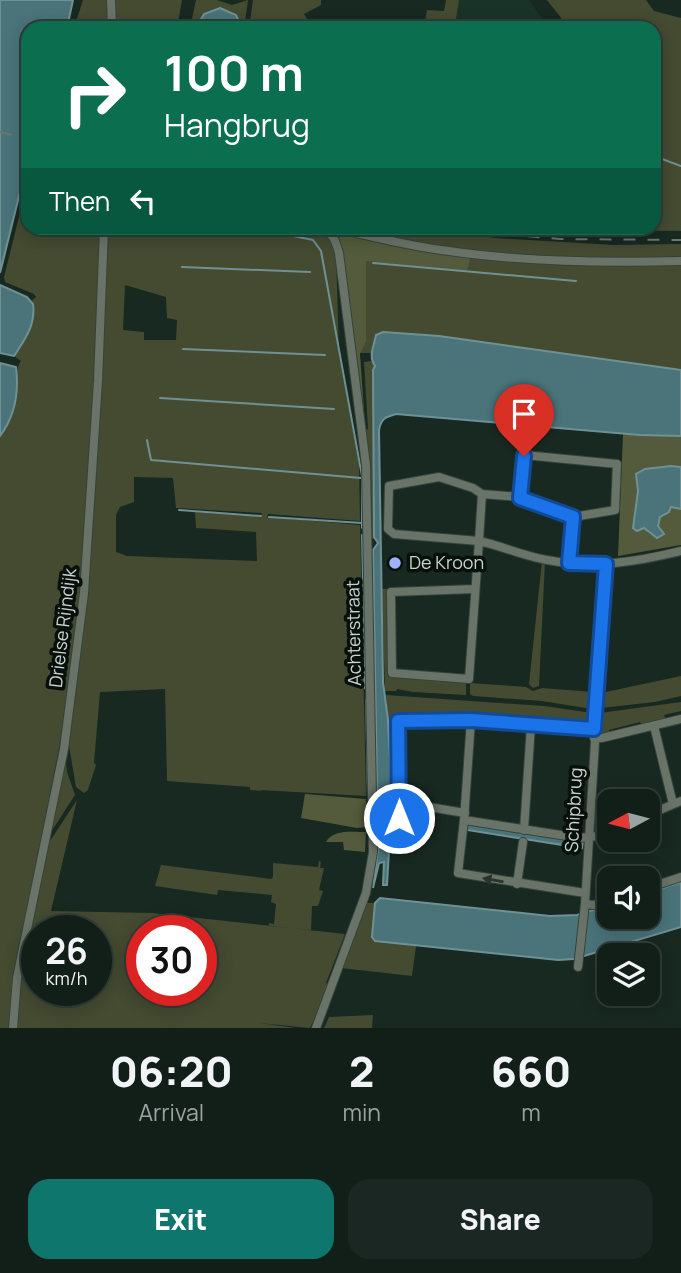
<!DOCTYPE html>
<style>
body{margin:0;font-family:Manrope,sans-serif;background:#1b2722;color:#f1f3f6;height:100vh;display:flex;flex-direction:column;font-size:26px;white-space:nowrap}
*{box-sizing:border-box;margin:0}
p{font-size:23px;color:#9ca2a2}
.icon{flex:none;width:38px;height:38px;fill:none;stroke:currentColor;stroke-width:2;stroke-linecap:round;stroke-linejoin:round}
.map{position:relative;height:1028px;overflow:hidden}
.details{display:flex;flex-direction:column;background:#121f19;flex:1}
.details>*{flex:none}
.hud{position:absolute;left:21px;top:21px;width:640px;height:214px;border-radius:21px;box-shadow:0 4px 18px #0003,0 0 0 2px #313d38;background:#0b6e4f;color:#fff;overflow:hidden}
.needle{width:46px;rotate:263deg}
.fabs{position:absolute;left:597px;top:789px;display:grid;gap:14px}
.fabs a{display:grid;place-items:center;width:63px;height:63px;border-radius:14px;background:#121f19;box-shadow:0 4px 18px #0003,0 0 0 2px #313d38;font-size:35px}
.speed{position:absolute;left:21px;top:915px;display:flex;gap:14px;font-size:35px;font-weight:700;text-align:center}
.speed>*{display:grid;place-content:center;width:91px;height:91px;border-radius:50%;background:#121f19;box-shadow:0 4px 18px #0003,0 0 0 2px #313d38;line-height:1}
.speed small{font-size:18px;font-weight:400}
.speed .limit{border:10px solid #d22;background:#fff;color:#111}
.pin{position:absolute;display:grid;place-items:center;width:60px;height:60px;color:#fff;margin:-72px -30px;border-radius:50% 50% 50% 0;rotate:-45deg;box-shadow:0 0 7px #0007}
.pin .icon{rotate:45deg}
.me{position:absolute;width:77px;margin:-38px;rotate:0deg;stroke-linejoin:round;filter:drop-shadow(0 0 5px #0008)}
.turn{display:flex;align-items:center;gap:24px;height:147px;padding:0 28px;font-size:32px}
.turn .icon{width:91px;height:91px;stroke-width:2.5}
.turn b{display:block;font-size:49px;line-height:60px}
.then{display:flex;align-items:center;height:66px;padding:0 28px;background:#0003;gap:14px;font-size:26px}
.eta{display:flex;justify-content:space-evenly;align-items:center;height:119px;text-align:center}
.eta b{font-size:42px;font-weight:800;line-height:49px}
.button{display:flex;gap:14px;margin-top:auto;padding:14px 28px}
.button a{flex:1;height:80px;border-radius:21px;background:#0f766e;color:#fff;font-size:28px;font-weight:800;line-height:80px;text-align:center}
.button a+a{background:#1b2722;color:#f1f3f6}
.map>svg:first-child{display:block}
.built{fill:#1a3328}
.green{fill:#444b31;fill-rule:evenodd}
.forest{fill:#535b3c}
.water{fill:#4a747a;stroke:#709194;stroke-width:2}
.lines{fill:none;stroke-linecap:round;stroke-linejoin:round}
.stream{stroke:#709194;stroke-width:2}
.minor-casing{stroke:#34443d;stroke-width:10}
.minor{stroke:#697367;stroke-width:8}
.rail{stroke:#6a7871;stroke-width:2;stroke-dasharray:12 12;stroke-linecap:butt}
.oneway{fill:#2a332c}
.route-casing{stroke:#114b97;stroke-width:18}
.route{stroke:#1a73e8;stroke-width:12}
.poi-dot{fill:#a1b2fd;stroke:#08100c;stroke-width:2.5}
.labels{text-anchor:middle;stroke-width:7;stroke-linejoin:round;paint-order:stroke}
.poi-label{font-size:18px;fill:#cad4cf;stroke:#08100c;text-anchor:start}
.street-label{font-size:18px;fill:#cad4cf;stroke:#08100c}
</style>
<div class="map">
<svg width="681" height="1028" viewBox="0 0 681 1028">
<rect width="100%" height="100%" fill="#182921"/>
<path class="built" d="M459 0H529L544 21 543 28H434L435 22 455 24Z"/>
<path class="green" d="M83 0H109L110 28H74Z
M114 0H182L177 28H115Z
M196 0H217L232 5 248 0 244 28H242L232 12 220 8 201 18 196 28H190Z
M253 0H321V5L304 14 307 19 301 28H249Z
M446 0H459L455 25 435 22 434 28H424L427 10 444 11Z
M547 0H646L654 11 681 18V231L568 230 524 228H654V28H569Z
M28 181V228H100V263L87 514 78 607 60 743 15 973 9 1028H0V436C10 422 15 406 17 388 18 377 15 370 21 361L14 356C26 338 38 322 32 300L36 297 34 294 5 282 4 277Z
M107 228H322L326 231 336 252 339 354 359 464 360 521 268 514 267 517 360 525 366 796 260 790 262 791 250 790V787L167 781 165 689 100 692 94 763 96 765 88 790 84 793 76 787 68 740 85 608 94 514ZM125 285 166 297 167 318 177 320 176 340H144V332L123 330ZM134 477 173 478 176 508 262 513 261 517 195 512 196 528 256 532 257 561 127 556 116 552V515L120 507 134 502Z
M348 228H420L495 238 614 245 681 244V259C567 258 459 257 348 228Z
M472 254 681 263V370L439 336 383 332 376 335 371 353H360L366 342V260L467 272Z
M372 361 375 366 373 370 375 539 370 538 364 431 368 429 364 362Z
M542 561 545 562 539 686 533 688 529 684Z
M382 589H387L389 676 466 683V695L413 692 397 689 396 691H385Z
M681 676V696L655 702 601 708V693Z
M470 683 526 687 533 691 542 688 593 692 592 709 542 701 473 696 470 694Z
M386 695 544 706 592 713 591 723 589 725 388 720Z
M681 702V711L664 715 666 720 643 726 640 722 609 730 610 734H600L598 731 600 713Z
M65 754 67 772 75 795 51 832Z
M77 800 51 911 152 913 345 934 326 983 328 984 351 921 314 1028H312L315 1017 310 1028 259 1023 296 1028H14L15 1007 48 844ZM37 931H96V990H37ZM142 931H201V990H142Z
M319 861 321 862 320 868H324L319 890 323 891 318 906H312L311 930 269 926V923L274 924 276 904 271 902 272 895 218 890 217 895 155 886 161 865 271 879 273 877V863L318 867Z
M366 903H375L372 939 416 946 412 976 341 968Z
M373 1015 372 1028H324L329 1017Z"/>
<path class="forest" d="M346 232 472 254 467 272 366 261V342L360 354 365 425 338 238Z
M623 434 681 436V467L671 466 636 474 638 491 633 528H644L651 535 658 526 660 517 669 512 671 507 681 509V545L618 556Z
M305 794 366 799 368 827 357 828 301 818Z
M366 832 365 852 344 850 343 842H326C333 829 352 832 366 832Z"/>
<path class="water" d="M0 0H73L67 28H28V160L0 273Z
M220 8 236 15 242 28H196L204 14Z
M0 285 27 297 33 304C36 325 25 339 14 356L0 353Z
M383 332 439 336 681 370V436L640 435 396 414C385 417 381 419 379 430L383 682 388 720 392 797 387 885H383L384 862 379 863 373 888 378 849 373 550 378 543 374 537 373 370 375 366C368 356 374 346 376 335Z
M0 363 16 367C19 391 15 416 0 436Z
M671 466 681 467V509L671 507 669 512 660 517 658 526 664 534 657 538 644 528 637 531 633 528 638 491 636 474 645 469Z
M467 824 583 842 582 848 467 830Z
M681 882V927L574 959 558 960 375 941 372 937 375 903 380 898 550 916 577 915 609 905V917H648V893Z"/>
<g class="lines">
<path class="stream" d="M654 156 681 166
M254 228 313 240 321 251 362 476V528
M373 263 576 281
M182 267 310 272
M183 349 325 355
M160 398 334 409
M147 440 151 460 361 478
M179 510 261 516
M269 517 362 523
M362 535 365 667
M364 672 365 688
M366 700 368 797"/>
<g class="minor-casing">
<path id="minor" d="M111 0 112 28
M330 232 343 230C378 238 413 247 449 251 525 262 604 263 681 261
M482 494 479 541 394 534 388 529 389 486 439 477 473 488 482 494 520 497 573 517 615 510 617 464 524 455 520 497
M569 563 573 517
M475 589 391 592 392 673 469 679 479 541C502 546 524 556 547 560 593 569 636 562 681 551
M471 720 464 820 458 873 585 893
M654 726 673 804
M594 738H602L681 719
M399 802V818
M465 813 399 802 398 721 471 720 594 729
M648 815 681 801
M464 820 580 838 598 836 609 831
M524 830 531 725
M517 884 523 842
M648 888 681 877
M585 904 594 905 609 900
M578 967 585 904 606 564
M13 1028 17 978 64 749 84 593 98 381 104 228
M316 1028 366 893 373 852 366 465 339 253C336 242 333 234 324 228"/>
</g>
<use href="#minor" class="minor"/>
<path class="rail" d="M0 132 28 139
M432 228 560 239 681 240"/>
</g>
<defs><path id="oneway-solid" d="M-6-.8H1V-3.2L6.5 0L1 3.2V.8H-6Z" transform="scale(1.75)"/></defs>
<use class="oneway" href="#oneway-solid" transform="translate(493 880) rotate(-170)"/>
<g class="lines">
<g class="route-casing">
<path id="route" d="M399 818 398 721 471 720 594 729 606 564 569 563 573 517 520 498 524 456"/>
</g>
<use href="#route" class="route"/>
</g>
<circle class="poi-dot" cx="395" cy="563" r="7"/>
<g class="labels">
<g class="poi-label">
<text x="409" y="569">De Kroon</text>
</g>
<g class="street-label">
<text transform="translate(63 628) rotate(-83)" y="6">Drielse Rijndijk</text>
<text transform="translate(354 633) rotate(-91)" y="6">Achterstraat</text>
<text transform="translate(574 810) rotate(-87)" y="6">Schipbrug</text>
</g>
</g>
</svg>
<div class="fabs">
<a><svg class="needle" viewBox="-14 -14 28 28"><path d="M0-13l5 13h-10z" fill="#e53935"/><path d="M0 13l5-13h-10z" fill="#9ca2a2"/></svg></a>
<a><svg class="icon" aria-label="sound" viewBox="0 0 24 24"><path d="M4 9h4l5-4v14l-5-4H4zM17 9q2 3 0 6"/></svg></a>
<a><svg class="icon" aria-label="layers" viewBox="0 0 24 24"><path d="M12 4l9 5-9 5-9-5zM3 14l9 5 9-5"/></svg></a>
</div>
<div class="speed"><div>26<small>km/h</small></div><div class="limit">30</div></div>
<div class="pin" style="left:524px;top:456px;background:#d93025"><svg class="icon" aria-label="arrive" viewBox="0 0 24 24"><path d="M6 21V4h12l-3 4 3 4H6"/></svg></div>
<svg class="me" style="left:399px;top:818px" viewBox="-20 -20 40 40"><circle r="17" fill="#1a73e8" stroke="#fff" stroke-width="3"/><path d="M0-11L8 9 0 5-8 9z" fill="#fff"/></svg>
<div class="hud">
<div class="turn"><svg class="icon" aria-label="right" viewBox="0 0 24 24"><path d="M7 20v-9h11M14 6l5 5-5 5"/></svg><div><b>100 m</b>Hangbrug</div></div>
<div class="then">Then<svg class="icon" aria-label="left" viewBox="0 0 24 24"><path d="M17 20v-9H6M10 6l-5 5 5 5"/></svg></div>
</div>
</div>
<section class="details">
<div class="eta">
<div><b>06:20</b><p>Arrival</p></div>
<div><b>2</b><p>min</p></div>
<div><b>660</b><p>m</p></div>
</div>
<div class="button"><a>Exit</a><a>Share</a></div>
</section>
